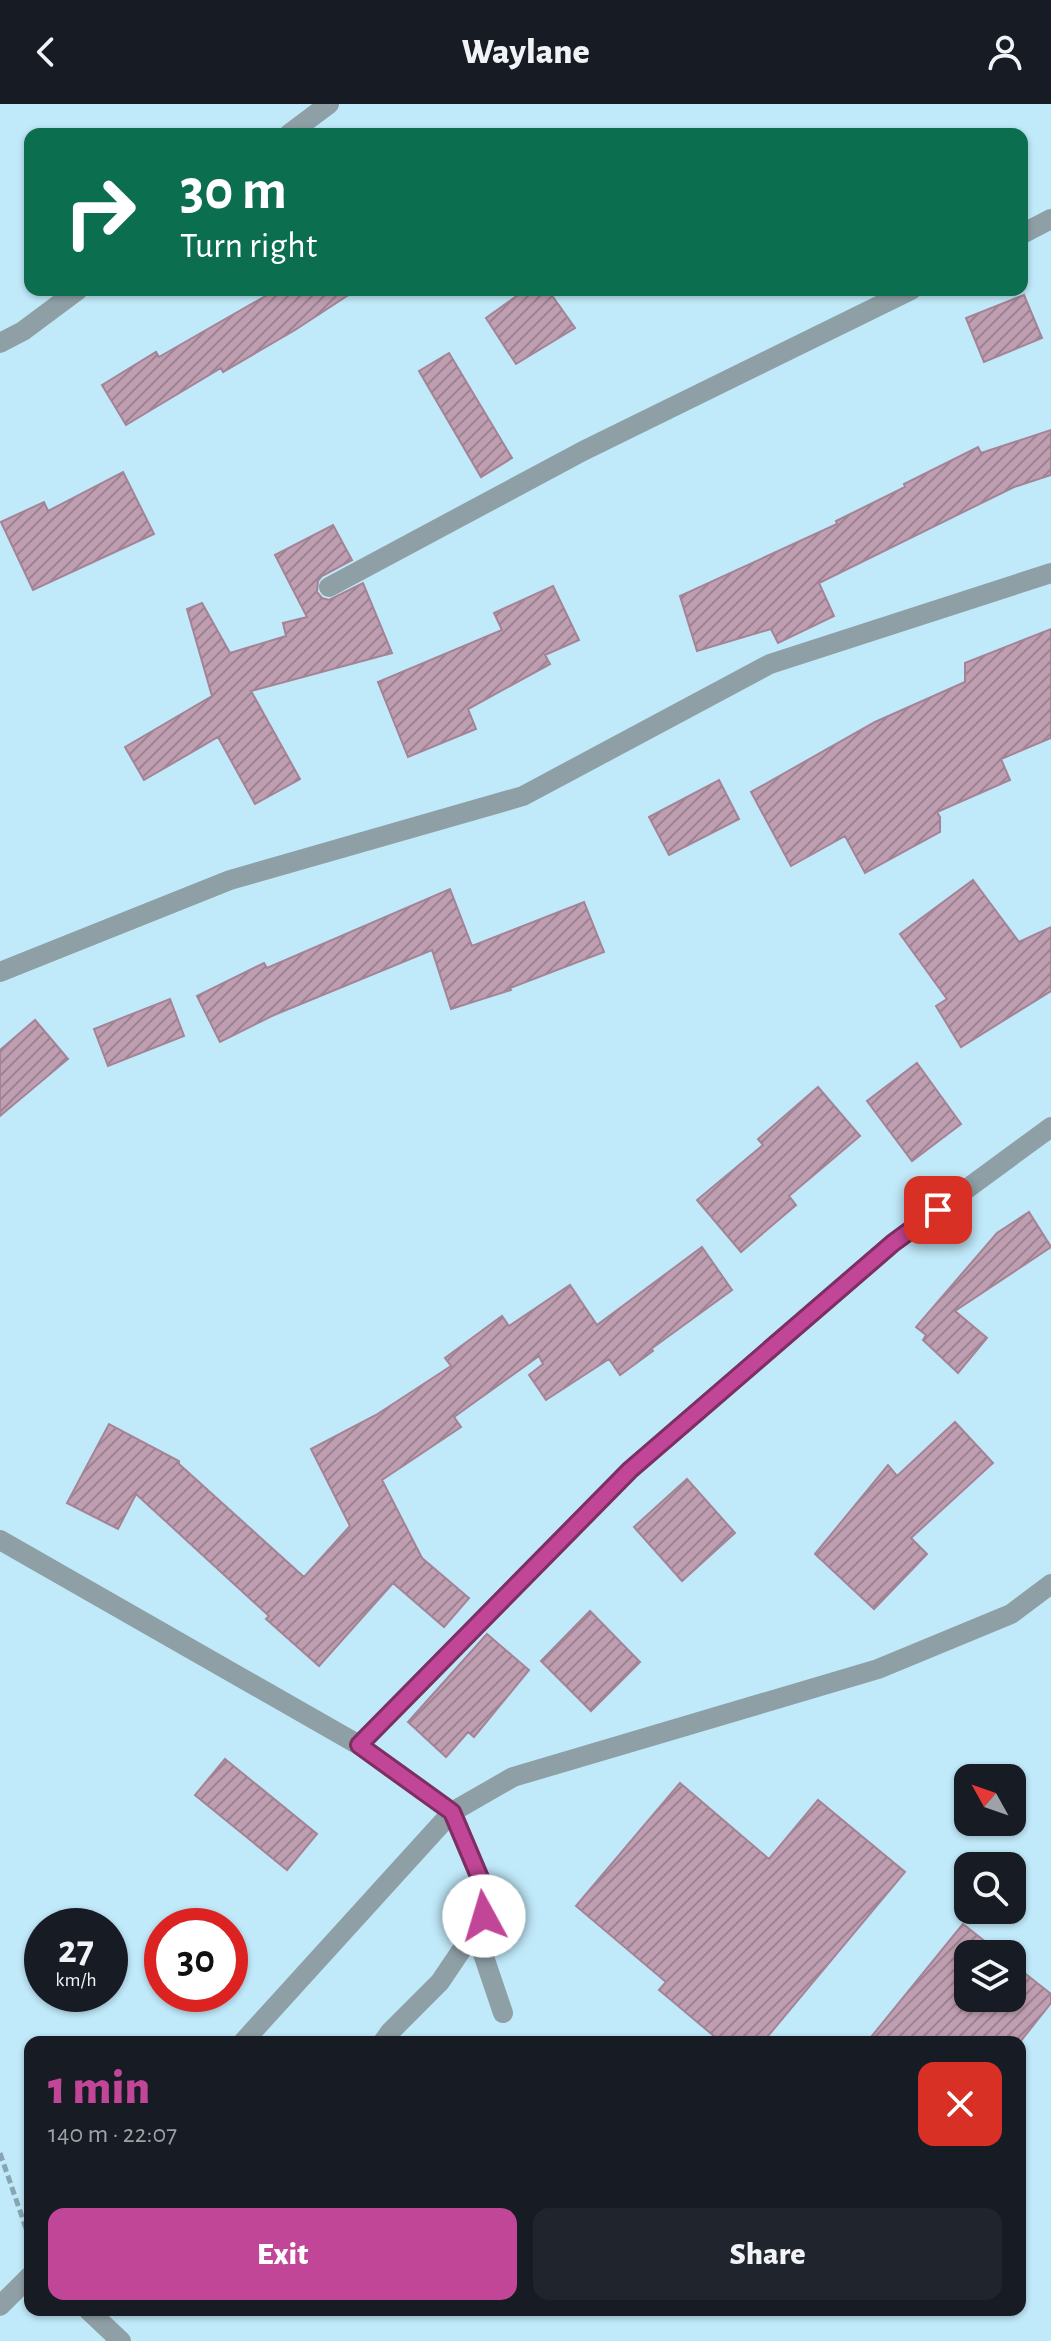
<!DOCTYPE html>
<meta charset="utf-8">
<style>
body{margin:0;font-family:"Alegreya Sans",sans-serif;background:#20242c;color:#f1f3f6;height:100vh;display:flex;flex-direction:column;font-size:30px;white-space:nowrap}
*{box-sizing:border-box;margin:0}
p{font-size:26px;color:#9ea1a6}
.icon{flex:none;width:44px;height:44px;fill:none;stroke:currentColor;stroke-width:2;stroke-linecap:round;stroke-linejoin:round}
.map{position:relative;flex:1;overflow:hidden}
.sheet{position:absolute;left:24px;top:1932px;width:1002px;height:280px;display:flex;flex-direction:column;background:#171b24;border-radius:16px;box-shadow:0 2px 6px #0004}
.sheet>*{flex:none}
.top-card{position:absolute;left:24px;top:24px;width:1004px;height:168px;border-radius:16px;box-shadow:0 2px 6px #0004;background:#0b6e4f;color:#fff;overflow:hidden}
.needle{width:52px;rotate:310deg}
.buttons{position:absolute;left:954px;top:1660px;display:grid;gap:16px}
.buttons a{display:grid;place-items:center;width:72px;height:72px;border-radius:16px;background:#171b24;box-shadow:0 2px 6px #0004;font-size:40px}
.speed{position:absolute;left:24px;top:1804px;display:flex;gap:16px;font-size:40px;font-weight:700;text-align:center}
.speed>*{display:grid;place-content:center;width:104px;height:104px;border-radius:50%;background:#171b24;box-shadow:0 2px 6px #0004;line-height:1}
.speed small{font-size:20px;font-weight:400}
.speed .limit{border:12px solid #d22;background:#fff;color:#111}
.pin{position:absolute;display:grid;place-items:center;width:68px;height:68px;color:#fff;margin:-34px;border-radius:16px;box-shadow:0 4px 12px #0006}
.me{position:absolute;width:88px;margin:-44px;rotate:354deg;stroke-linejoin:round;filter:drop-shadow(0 0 6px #0008)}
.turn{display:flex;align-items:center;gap:28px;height:168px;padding:0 24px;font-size:36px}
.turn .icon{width:104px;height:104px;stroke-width:2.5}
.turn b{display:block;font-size:56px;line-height:68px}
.round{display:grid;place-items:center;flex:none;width:84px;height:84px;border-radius:16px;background:#20242c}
.summary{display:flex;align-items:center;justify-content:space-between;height:136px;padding:0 24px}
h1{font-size:48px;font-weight:800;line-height:60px;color:#c24697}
.button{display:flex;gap:16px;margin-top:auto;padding:16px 24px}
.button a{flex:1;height:92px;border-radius:16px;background:#c24697;color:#fff;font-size:32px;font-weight:800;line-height:92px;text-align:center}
.button a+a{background:#20242c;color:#f1f3f6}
header{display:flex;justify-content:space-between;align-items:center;height:104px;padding:0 24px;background:#171b24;font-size:36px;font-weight:800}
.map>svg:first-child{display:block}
.building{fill:url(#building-hatch);stroke:#a38395;stroke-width:2}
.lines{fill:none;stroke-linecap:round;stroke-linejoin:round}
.path{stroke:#87a6b2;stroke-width:5;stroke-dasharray:8 4;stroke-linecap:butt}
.street{stroke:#8e9fa5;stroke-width:20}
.route-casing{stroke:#7e2e62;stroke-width:20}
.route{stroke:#c24697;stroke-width:14}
</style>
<header><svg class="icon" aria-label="back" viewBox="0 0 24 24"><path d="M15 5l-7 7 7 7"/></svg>Waylane<svg class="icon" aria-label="person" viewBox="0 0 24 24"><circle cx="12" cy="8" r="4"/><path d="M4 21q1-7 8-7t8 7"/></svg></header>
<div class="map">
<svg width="1051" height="2237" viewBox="0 0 1051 2237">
<defs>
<pattern id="building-hatch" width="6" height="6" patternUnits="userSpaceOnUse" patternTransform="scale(2)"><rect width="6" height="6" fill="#c09eb1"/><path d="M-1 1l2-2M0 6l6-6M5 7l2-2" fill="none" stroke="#9c8291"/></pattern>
</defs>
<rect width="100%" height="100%" fill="#c0e9f9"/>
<path class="building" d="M276 186H356L295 226 223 268 221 264 126 321 102 281 156 248 159 253Z
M525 186H548L575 224 516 260 486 214Z
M1024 191 1042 234 984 258 966 214Z
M449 249 512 354 481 373 419 267Z
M1051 326V371L1014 383 819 479 834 512 778 539 771 525 697 547 680 492 837 420 836 417 905 383 904 380 978 343 981 349Z
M123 368 154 430 33 486 1 418 44 398 48 407Z
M333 421 352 456 322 472 318 477 317 488 322 494 329 496 363 479 392 549 251 587 300 675 255 700 218 633 144 676 125 643 212 592 187 505 202 499 230 549 286 532 283 519 307 513 275 451Z
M553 482 579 536 545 551 550 560 468 605 476 625 408 653 378 578 502 526 494 509Z
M1051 525V634L1001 655 1010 676 937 708 940 713V728L865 769 845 732 791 762 751 688 875 618 965 578V559Z
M719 676 739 715 669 751 649 713Z
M973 776 1019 838 1051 823V887L961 943 936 902 947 895 900 830Z
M450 785 472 842 584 798 604 848 510 884 511 886 451 905 432 846 274 911 220 938 197 892 264 859 267 864Z
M170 895 184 932 108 962 94 925Z
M35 916 68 955 0 1012V946Z
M917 959 961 1020 912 1057 867 997Z
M818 983 860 1032 789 1092 796 1101 741 1148 697 1096 763 1041 758 1035Z
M1029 1108 1051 1143 955 1207 987 1234 958 1269 923 1236 926 1231 916 1223 997 1129Z
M702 1143 732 1186 651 1245 653 1247 620 1271 609 1255 546 1296 529 1271 543 1260 539 1252 454 1313 461 1323 382 1376 422 1454 469 1494 444 1523 393 1479 319 1562 266 1515 269 1512 136 1390 118 1425 67 1399 109 1320 179 1357V1360L304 1473 350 1422 311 1345 376 1311 451 1262 445 1254 502 1212 509 1222 570 1181 597 1221Z
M955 1318 993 1359 911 1434 927 1450 874 1505 815 1450 888 1361 897 1372Z
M687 1375 735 1429 682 1477 634 1423Z
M590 1507 640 1558 591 1607 541 1557Z
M487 1530 529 1566 474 1633 468 1628 446 1653 408 1618Z
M225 1655 317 1730 287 1766 195 1691Z
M680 1679 769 1755 818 1696 905 1768 763 1938H721L659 1886 666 1878 576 1802Z
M963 1820 1001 1850H968V1894H1012V1859L1051 1890V1899L1020 1938H867Z"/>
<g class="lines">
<path class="path" d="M0 2049 30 2136"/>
<path class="street" d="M289 30 329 0
M1022 130 1051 115
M0 239 23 227 78 186
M329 483 583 347 911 186
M0 868 230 776 523 692 770 560 1051 469
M0 1436 359 1641 452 1708 243 1938
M359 1641 630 1366 893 1139 1051 1023
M503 1909 482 1847 485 1786 452 1708 513 1673 878 1565 1011 1510 1051 1480
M383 1938 390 1928 440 1878 483 1814
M0 2202 30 2172
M88 2206 121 2237"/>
</g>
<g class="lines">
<g class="route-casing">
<path id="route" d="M484 1812 485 1786 452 1708 359 1641 630 1366 893 1139 938 1106"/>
</g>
<use href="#route" class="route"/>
</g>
</svg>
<div class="buttons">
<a><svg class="needle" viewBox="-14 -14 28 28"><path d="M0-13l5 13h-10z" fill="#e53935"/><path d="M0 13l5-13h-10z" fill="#9ea1a6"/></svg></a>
<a><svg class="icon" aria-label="search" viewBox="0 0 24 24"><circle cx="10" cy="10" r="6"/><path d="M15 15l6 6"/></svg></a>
<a><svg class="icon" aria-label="layers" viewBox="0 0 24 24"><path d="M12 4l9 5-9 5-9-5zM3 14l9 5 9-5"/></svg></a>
</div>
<div class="speed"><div>27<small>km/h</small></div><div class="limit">30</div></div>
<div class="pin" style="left:938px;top:1106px;background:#d93025"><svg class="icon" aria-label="arrive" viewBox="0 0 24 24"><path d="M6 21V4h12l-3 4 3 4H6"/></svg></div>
<svg class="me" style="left:484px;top:1812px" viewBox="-20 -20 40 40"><circle r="19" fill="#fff"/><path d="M0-13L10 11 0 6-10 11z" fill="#c24697"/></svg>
<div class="top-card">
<div class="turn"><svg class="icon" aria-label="right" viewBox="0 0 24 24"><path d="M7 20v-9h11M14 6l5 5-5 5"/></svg><div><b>30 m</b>Turn right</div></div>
</div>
<section class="sheet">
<div class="summary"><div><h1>1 min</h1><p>140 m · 22:07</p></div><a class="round" style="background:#d93025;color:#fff"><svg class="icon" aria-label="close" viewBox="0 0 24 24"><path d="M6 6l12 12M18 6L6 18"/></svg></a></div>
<div class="button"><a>Exit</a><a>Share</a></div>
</section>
</div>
